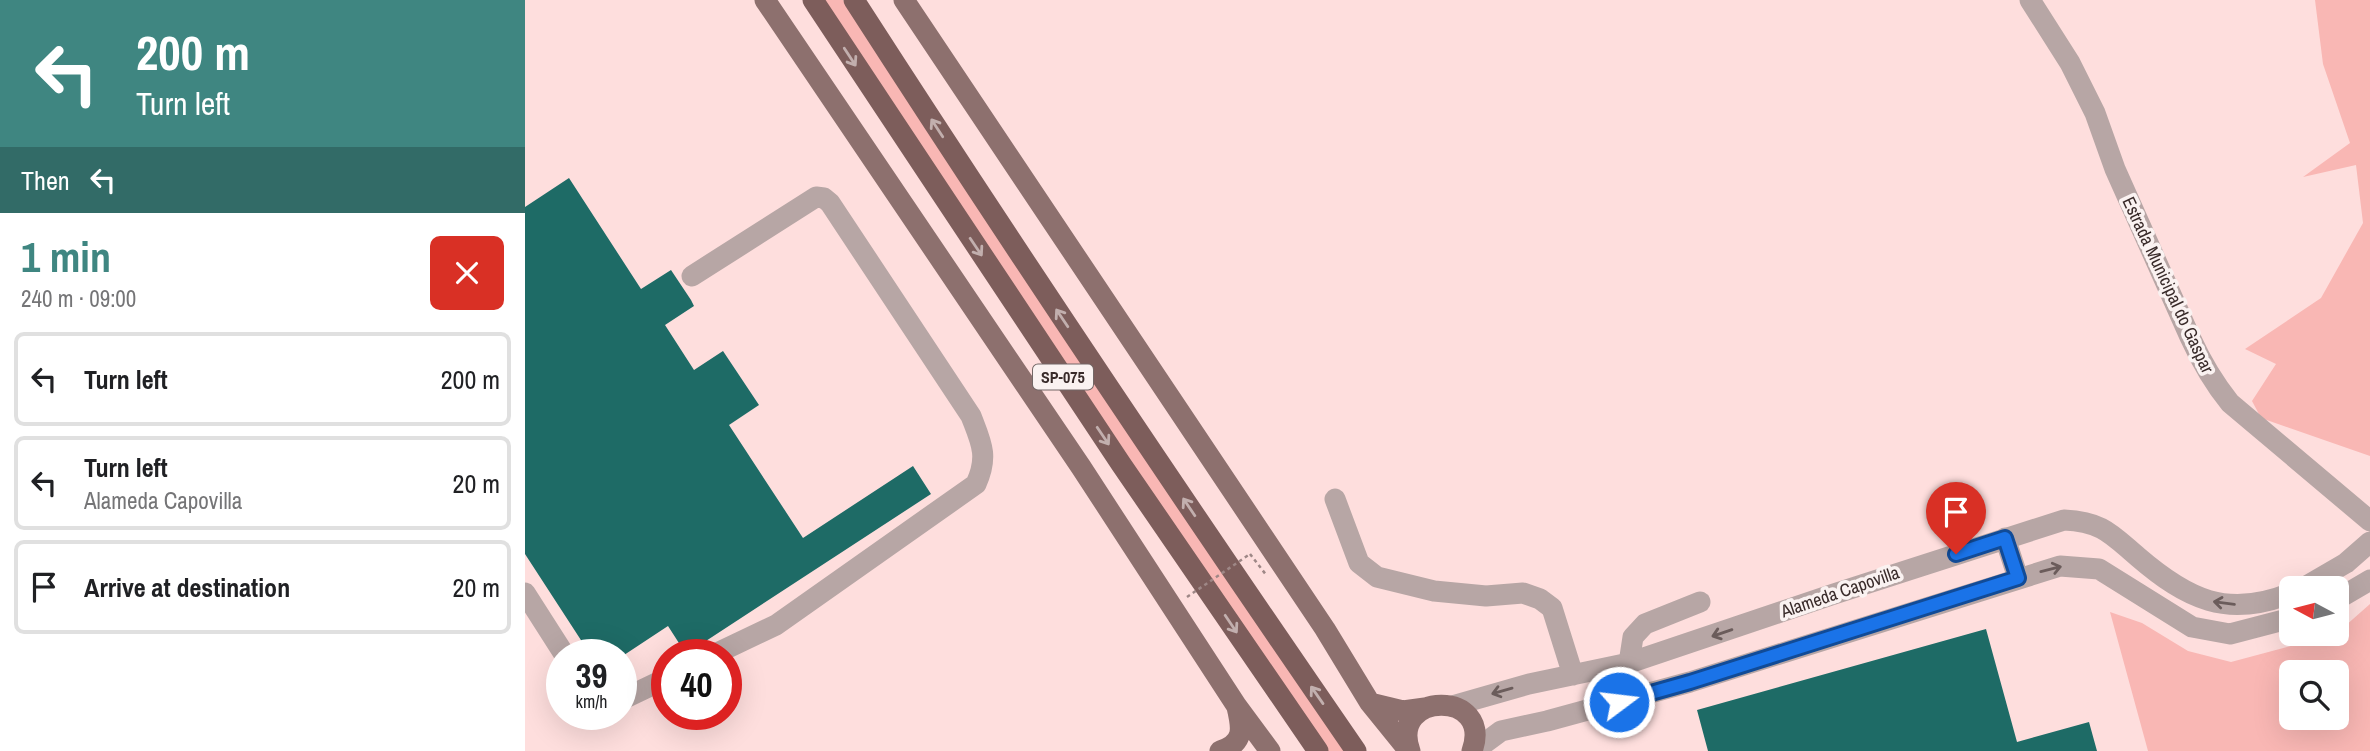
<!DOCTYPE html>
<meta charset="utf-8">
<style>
body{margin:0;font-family:"Archivo Narrow",sans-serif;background:#f6f6f6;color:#202124;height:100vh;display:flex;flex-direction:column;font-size:26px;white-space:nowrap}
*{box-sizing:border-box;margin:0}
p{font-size:23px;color:#757577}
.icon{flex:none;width:38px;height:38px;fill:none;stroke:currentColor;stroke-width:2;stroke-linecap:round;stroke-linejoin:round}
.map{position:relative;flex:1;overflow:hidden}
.details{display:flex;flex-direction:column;background:#fff;width:525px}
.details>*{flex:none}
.hud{background:#3f8681;color:#fff;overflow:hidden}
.needle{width:46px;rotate:277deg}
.buttons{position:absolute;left:1754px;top:576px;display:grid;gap:14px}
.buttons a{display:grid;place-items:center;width:70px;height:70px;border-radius:10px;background:#fff;box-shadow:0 7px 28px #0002;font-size:35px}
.speed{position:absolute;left:21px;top:639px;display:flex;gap:14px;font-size:35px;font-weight:700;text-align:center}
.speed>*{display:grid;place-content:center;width:91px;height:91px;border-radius:50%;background:#fff;box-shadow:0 7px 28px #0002;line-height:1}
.speed small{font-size:18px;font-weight:400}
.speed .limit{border:10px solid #d22;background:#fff;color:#111}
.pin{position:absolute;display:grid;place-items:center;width:60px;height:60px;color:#fff;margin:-72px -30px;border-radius:50% 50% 50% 0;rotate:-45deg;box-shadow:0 0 7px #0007}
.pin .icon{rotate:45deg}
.me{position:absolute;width:77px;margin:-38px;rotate:75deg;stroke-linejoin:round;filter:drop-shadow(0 0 5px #0008)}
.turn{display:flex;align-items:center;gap:24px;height:147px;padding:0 21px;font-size:32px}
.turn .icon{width:91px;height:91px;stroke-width:2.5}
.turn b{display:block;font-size:49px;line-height:60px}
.then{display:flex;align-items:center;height:66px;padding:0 21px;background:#0003;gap:14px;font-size:26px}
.round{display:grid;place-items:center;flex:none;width:74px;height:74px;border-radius:10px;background:#f6f6f6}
.head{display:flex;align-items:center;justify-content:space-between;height:119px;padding:0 21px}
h1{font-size:42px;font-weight:800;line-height:52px;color:#3f8681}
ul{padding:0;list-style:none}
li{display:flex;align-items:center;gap:21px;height:94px;margin:0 14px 10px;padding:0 7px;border:4px solid #e0e0e0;border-radius:10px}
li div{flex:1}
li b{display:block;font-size:26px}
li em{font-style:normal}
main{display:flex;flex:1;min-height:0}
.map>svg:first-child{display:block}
.green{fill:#f9b7b4;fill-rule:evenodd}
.building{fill:#1e6b66}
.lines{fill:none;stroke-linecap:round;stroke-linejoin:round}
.path{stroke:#9e8786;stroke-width:2.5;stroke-dasharray:3.5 3.5;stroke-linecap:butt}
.minor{stroke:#b7a6a5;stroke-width:21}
.major{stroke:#8d706e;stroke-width:21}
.highway{stroke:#7d5d5b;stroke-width:21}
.path-bridge{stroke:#9e8786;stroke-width:2.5;stroke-dasharray:3.5 3.5;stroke-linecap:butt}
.oneway{stroke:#c2afae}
.oneway2{stroke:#6b5c5b}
.route-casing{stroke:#114b97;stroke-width:18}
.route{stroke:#1a73e8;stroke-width:12}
.labels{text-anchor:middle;stroke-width:7;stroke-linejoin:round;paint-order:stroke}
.shield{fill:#faf2f1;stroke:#736766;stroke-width:2}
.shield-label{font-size:16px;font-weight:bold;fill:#392b2a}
.street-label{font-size:18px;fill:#392b2a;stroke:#faf2f1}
</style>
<main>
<section class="details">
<div class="hud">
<div class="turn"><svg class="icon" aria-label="left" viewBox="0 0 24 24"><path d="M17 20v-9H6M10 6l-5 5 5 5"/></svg><div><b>200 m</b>Turn left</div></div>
<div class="then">Then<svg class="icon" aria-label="left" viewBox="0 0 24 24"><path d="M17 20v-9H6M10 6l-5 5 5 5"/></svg></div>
</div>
<div class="head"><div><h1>1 min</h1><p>240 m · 09:00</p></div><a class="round" style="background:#d93025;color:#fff"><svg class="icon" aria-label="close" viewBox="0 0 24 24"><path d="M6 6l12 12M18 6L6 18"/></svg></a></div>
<ul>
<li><svg class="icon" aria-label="left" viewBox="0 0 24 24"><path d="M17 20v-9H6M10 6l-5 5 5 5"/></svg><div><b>Turn left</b></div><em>200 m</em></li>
<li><svg class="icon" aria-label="left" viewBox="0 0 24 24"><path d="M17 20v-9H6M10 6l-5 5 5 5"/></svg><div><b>Turn left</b><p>Alameda Capovilla</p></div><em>20 m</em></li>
<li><svg class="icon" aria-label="arrive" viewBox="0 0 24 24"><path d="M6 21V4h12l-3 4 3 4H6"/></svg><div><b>Arrive at destination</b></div><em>20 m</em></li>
</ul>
</section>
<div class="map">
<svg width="1845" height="751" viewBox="0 0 1845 751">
<rect width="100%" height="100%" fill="#fededd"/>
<path class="green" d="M298 0H318L677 542 822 751H803L663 550Z
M1790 0H1845V456L1736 418 1727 401 1751 364 1720 349 1796 298 1838 223 1831 165 1778 177 1825 143 1798 64Z
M1845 604V751H1623L1585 612 1617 623 1663 651 1706 662 1811 634ZM1766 672H1811V718H1766Z"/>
<path class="building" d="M44 178 116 289 146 270 166 300 169 306 140 325 169 370 198 351 234 405 204 425 278 538 388 466 406 494 161 654 143 626 96 657V654H65L0 554V207Z
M1461 629 1492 742 1564 722 1572 751H1183L1172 710Z"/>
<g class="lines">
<path class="path" d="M725 554 742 576"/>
<path class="minor" d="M1505 0 1545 63 1570 113 1590 169 1665 337C1676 361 1688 382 1705 403L1845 521
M167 276 291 197 299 198 305 203 446 416C456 442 464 456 451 484L251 625 190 654
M810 499 834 563 852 577 909 591 961 596 998 593 1015 599 1027 608 1048 675
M1480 538 1493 578
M1778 588 1821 563 1845 542
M0 593 39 654
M1811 600 1845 580
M1104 663 1108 637 1120 624 1175 602
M96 700 142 678
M927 706 1004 684 1104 663 1309 594 1539 520C1578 522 1586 534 1613 557 1662 599 1702 619 1766 593
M949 751 976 731 1022 721 1165 682 1535 566 1574 569 1667 627 1705 634 1766 618"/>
<path class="major" d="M240 0 556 467 711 705 745 751
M379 0 800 629 845 703 884 751
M845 703 878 711 900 708
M695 751C720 743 717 728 712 707
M885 751C863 691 969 689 947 751"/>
<path class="highway" d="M288 0 596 464 793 751
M329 0C492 253 660 503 831 751"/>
<path class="path-bridge" d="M662 597 725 554"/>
</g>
<defs><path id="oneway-shaft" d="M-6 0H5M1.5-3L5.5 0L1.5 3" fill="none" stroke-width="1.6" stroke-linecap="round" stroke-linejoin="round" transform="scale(1.75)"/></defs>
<g class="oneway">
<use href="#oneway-shaft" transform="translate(325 57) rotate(57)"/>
<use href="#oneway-shaft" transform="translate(412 128) rotate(-123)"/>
<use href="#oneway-shaft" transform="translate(451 247) rotate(56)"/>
<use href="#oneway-shaft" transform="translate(537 318) rotate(-124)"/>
<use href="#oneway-shaft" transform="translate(578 436) rotate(56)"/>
<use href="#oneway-shaft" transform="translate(664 507) rotate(-124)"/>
<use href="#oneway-shaft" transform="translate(706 624) rotate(56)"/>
<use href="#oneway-shaft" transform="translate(792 695) rotate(-125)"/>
</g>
<g class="oneway2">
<use href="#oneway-shaft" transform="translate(1526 569) rotate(-14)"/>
<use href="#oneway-shaft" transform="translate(1699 603) rotate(-173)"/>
<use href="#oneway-shaft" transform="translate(1197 633) rotate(161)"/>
<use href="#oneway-shaft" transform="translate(977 691) rotate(164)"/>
</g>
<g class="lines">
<g class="route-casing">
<path id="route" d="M1094 702 1165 682 1493 578 1480 538 1431 554"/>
</g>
<use href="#route" class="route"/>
</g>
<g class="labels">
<rect class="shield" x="508" y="364.5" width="60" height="25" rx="5"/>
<g class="shield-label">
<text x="538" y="383">SP-075</text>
</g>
<g class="street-label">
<text transform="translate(1643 285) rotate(65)" y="6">Estrada Municipal do Gaspar</text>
<text transform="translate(1315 592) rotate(-19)" y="6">Alameda Capovilla</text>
</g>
</g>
</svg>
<div class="buttons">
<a><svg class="needle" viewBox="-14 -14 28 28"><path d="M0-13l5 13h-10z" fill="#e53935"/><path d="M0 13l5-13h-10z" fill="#757577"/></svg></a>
<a><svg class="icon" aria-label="search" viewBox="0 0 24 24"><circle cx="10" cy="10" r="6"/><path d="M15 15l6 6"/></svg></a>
</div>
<div class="speed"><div>39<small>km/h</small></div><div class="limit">40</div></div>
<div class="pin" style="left:1431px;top:554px;background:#d93025"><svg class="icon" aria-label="arrive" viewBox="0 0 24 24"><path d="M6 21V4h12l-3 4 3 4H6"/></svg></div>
<svg class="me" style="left:1094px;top:702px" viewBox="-20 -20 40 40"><circle r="17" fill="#1a73e8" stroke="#fff" stroke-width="3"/><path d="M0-11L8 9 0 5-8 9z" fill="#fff"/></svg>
</div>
</main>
